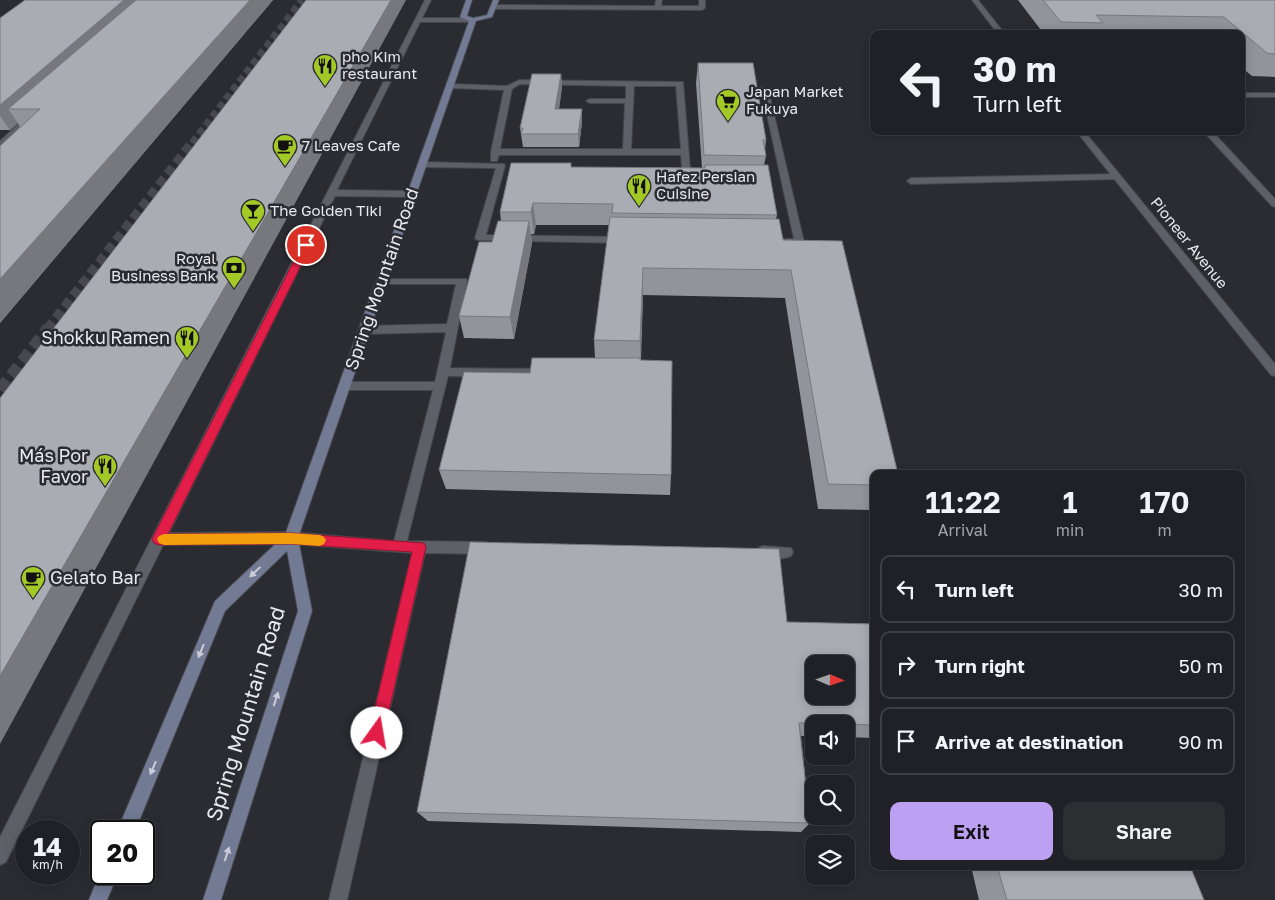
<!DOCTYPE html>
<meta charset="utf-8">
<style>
body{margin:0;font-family:"Golos Text",sans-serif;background:#2d2e32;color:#f1f3f6;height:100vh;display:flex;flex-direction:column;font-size:19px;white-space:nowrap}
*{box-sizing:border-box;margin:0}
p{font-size:16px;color:#a2a3a7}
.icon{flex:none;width:28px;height:28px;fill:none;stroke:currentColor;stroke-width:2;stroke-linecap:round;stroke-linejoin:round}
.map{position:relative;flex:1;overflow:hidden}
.drawer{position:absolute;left:870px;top:470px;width:375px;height:400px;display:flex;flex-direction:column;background:#202126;border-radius:10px;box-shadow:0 2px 12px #0003,0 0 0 1px #3d3e43}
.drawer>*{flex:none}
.hud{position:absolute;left:870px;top:30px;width:375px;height:105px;border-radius:10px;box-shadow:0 2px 12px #0003,0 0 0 1px #3d3e43;background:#202126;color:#f1f3f6;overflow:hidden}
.needle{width:32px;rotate:92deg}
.fabs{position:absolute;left:805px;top:655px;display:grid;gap:10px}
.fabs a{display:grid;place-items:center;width:50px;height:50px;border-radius:10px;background:#202126;box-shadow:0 2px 12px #0003,0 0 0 1px #3d3e43;font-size:25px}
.speed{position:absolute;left:15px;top:820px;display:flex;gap:10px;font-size:25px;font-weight:700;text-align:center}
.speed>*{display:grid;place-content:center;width:65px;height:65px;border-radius:50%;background:#202126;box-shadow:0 2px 12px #0003,0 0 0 1px #3d3e43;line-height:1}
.speed small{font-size:12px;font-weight:400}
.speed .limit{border:2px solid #111;border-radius:8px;background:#fff;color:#111}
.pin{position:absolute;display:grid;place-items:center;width:42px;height:42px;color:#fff;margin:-21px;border:2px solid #fff;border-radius:50%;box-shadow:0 1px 5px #0007}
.me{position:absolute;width:55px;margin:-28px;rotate:13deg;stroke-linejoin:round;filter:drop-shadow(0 0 4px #0008)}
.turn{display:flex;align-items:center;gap:18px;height:105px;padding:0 20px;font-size:22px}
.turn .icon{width:65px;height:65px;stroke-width:2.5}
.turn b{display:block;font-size:35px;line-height:42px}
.eta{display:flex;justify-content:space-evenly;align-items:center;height:85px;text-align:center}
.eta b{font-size:30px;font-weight:600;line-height:35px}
.primary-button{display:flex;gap:10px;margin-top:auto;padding:10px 20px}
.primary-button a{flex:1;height:58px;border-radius:10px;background:#bca0f2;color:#111;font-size:20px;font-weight:600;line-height:58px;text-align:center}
.primary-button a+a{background:#2d2e32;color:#f1f3f6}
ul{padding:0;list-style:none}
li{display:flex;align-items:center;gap:15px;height:68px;margin:0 10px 8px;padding:0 10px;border:2px solid #3d3e43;border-radius:10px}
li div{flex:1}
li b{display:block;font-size:19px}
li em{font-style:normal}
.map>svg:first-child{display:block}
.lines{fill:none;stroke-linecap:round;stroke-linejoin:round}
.minor-tunnel-far2{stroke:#46484e;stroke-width:7;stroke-dasharray:7 4;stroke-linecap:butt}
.minor-tunnel-far1{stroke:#46484e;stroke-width:9;stroke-dasharray:9 5;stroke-linecap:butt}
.minor-tunnel{stroke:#46484e;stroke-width:12;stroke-dasharray:12 6;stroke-linecap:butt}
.service-casing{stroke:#45474d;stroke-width:2}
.minor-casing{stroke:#45474d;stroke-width:2}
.secondary-casing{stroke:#45474d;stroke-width:2}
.service{fill:#5e6067;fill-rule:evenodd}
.minor{fill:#5e6067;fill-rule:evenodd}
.secondary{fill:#727a94;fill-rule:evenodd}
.wall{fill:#92949b}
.shaded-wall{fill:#77787e}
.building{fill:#aaacb4;stroke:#77787e;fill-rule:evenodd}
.oneway{fill:#cacdd8}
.route{fill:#e11d48;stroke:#92132f}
.slow{fill:#f59e0b}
.labels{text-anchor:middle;stroke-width:5;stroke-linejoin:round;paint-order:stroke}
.far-poi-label{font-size:15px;fill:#e8e9ee;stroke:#2a2c32;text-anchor:start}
.far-street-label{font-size:15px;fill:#e8e9ee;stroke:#2a2c32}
.street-label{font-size:18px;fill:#e8e9ee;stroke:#2a2c32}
.poi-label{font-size:18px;fill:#e8e9ee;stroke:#2a2c32;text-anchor:end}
.near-street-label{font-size:21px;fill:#e8e9ee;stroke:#2a2c32}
</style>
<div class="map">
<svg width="1275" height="900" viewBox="0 0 1275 900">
<rect width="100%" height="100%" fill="#2a2c32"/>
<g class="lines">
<path class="minor-tunnel-far2" d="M192 143 302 0"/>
<path class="minor-tunnel-far1" d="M47 329 193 141"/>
<path class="minor-tunnel" d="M0 390 48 328"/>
<g class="service-casing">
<path id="service" d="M425 0H431L422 18H473L476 20 473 22H420L337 190 412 191 416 194 412 197 335 196 169 533 291 532 394 541 433 390H344L338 386 344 382H435L446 332 364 334 359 330 364 326 447 324 456 284H381L376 281 377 279H466L467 281 450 368 545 369 551 373 545 377 448 376 407 541 486 542 491 544 493 548 491 552 486 554 425 553 347 900H329L412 553 291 544 163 545 6 862 0 865V837Z
M656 0H662L661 6H699V0H705V8L702 10 494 9 491 7 494 5 655 6Z
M519 80 683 82 691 181 687 184 683 181 681 155H499L497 161H491V152L504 90 450 88 446 86 450 84 507 86ZM520 84 626 86V99H590L586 101 590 103H625L623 149H500L512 89ZM634 86H676L681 149H631Z
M761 87 768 89 804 242C799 247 786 247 781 242L786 239H794Z
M1241 93H1275V97H1241Z
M1203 131H1212L1275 199V207L1272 206Z
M422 162 504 164 505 166 486 235 624 237 629 240 624 243 477 240 475 238 496 168 419 167 418 165Z
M1117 174 1121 177 1120 179 911 184 907 181 911 178Z
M763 546 791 548 793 552 791 556C782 560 767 560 758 556L756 552 758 548Z"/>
</g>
<g class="minor-casing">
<path id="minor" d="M972 0H978L1005 34H998Z
M30 113 37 115 0 147V141Z
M1076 131H1084L1275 364V376L1271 375Z"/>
</g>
<g class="secondary-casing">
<path id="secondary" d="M466 0H472L467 16 473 18 487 15 493 0H499L492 17 476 21 298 538 312 611 221 900H203L298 611 287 551 225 611 135 831H117L215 601 285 535 469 21 460 17Z
M101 870V874H118L107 900H89Z"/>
</g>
<use href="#service" class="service"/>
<use href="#minor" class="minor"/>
<use href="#secondary" class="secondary"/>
</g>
<path class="wall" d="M273 0 0 323V146L20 127 18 123 10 130H0V18Z
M1018 0H1275V77L1252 76 1241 67V34H1044Z
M698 63 766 140 765 150 766 156 764 165 777 215 776 219 874 474V510L818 509 785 298 643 295 641 360 671 475 670 495 446 489 439 470 530 373 595 358 594 340 609 225H536L534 234H531L532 243 514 339 464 338 459 316 492 242 501 221 500 212 572 167 702 168 696 83Z
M561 74 562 87 559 109 582 122 579 147H523L520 128Z
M787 622 874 624V738L846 737V724H814V736H801L810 823 801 832 428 821 417 812Z
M971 866H1190L1204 900H979Z"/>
<path class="shaded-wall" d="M124 0H154L8 109 18 123 10 130 0 116V105Z
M250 0H273L0 323V279Z
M391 0H406L0 744V676Z
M561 74 562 87 557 121 555 109Z
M582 109V122L579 147 578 134Z
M533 203 536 225 534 234 531 212Z
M529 221 532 243 514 339 510 317Z
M643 268V295L640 368V341Z"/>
<path class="building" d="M25 0H124L0 105V18Z
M136 0H250L0 279V146L40 109H8Z
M306 0H391L0 676V398Z
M1043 0H1275V54L1267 53 1224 17 1096 15 1103 23 1061 22Z
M698 63H753L766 140H763L766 156 704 155Z
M532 74H561L555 109H582L578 134H521L523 128H520Z
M511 163H571V167L705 168V165H768L777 215 612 213 613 204 533 203 531 212H500Z
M610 217 779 219 783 240 842 241 898 474H874V485L828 484 791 270 643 268 640 341 594 340Z
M498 221H529L510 317 459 316 479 242H492Z
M532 358H640V360L672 361 671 475 439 470 464 372 530 373Z
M470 542 779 549 787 622 874 624V725L799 723 810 823 417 812ZM814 664H846V696H814Z
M997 866H1190L1204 900H1007Z"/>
<defs><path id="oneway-solid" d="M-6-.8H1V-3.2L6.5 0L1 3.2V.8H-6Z" transform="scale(1.25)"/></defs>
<g class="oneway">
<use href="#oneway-solid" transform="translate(255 572) rotate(137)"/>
<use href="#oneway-solid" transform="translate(201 651) rotate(112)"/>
<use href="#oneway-solid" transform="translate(276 699) rotate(-72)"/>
<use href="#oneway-solid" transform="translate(153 768) rotate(113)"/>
<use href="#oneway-solid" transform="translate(227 854) rotate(-72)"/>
</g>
<path class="route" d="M306 242 311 245 168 534 291 533 424 543 426 547 384 733 382 738 377 740 371 738 369 733 412 552 291 544 159 545 154 543 152 539 302 245Z"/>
<path class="slow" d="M291 533 320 535 324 537 326 540 324 544 320 546 291 544 164 545 159 543 157 539 159 536 164 534Z"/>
<defs>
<g id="restaurant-pin" transform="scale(1.25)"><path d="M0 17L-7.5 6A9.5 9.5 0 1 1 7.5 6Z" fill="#a3c926" stroke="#2a2c32"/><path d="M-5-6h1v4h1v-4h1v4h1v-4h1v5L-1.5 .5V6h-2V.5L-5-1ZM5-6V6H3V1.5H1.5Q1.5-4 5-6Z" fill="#111"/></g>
<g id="supermarket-pin" transform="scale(1.25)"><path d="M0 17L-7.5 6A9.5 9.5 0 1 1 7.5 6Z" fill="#a3c926" stroke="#2a2c32"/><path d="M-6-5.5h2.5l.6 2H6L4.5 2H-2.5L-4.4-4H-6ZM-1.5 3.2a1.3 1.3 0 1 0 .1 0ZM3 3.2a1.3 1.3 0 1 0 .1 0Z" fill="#111"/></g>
<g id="cafe-pin" transform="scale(1.25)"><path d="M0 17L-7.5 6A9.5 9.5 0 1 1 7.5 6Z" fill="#a3c926" stroke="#2a2c32"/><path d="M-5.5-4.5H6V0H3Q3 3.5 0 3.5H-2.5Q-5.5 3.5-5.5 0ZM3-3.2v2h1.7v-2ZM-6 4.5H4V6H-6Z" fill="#111"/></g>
<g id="bar-pin" transform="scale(1.25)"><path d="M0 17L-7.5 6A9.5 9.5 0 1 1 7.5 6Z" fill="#a3c926" stroke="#2a2c32"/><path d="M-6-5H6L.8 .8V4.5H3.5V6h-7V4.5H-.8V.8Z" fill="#111"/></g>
<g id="bank-pin" transform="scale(1.25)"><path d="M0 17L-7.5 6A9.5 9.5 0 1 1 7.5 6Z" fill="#a3c926" stroke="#2a2c32"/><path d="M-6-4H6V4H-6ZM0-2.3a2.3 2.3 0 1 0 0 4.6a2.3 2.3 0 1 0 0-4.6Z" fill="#111"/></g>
</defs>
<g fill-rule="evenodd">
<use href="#restaurant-pin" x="325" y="66"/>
<use href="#supermarket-pin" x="728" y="101"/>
<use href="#cafe-pin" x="285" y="146"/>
<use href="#restaurant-pin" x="639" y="186"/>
<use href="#bar-pin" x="253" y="211"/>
<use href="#bank-pin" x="234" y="268"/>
<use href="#restaurant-pin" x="187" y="338"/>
<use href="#restaurant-pin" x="105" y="466"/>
<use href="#cafe-pin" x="33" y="578"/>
</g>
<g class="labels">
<g class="far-poi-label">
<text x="342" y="62">pho Kim<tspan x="342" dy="17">restaurant</tspan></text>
<text x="746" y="97">Japan Market<tspan x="746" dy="17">Fukuya</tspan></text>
<text x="302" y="151">7 Leaves Cafe</text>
<text x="656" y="182">Hafez Persian<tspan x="656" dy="17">Cuisine</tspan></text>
<text x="270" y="216">The Golden Tiki</text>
<text x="216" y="264" text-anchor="end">Royal<tspan x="216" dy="17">Business Bank</tspan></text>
</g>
<g class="far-street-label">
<text transform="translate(1189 243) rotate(51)" y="5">Pioneer Avenue</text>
</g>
<g class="street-label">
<text transform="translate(382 279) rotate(-71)" y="6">Spring Mountain Road</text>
</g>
<g class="poi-label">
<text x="170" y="344">Shokku Ramen</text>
<text x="88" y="462">Más Por<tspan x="88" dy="21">Favor</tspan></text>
<text x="50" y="584" text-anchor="start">Gelato Bar</text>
</g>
<g class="near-street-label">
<text transform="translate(246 714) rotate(-73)" y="7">Spring Mountain Road</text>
</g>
</g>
</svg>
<div class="fabs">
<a><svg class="needle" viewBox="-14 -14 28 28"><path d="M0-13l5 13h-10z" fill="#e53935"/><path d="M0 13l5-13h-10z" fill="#a2a3a7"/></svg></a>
<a><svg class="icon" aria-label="sound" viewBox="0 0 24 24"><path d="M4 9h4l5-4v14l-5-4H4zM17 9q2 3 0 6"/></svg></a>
<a><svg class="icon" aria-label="search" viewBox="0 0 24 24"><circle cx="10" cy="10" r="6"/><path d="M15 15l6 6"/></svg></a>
<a><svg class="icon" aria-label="layers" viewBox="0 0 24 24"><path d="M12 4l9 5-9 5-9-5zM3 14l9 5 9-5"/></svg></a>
</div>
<div class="speed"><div>14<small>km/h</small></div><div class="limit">20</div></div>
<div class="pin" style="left:306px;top:245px;background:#d93025"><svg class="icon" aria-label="arrive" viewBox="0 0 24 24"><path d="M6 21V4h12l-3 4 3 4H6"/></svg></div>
<svg class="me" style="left:377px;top:733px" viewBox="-20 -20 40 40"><circle r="19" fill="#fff"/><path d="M0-13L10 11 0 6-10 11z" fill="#e11d48"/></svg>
<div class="hud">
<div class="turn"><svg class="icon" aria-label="left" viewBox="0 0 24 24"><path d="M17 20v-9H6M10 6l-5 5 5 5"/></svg><div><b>30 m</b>Turn left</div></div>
</div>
<section class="drawer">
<div class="eta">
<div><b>11:22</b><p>Arrival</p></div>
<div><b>1</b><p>min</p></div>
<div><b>170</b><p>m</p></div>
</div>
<ul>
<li><svg class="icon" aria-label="left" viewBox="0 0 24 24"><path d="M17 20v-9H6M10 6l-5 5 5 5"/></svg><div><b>Turn left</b></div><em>30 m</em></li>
<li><svg class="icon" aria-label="right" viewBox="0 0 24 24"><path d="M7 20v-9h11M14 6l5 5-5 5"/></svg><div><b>Turn right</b></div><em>50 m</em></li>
<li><svg class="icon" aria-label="arrive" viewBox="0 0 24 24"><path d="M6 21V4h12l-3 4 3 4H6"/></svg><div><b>Arrive at destination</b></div><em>90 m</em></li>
</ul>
<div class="primary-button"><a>Exit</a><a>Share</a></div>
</section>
</div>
